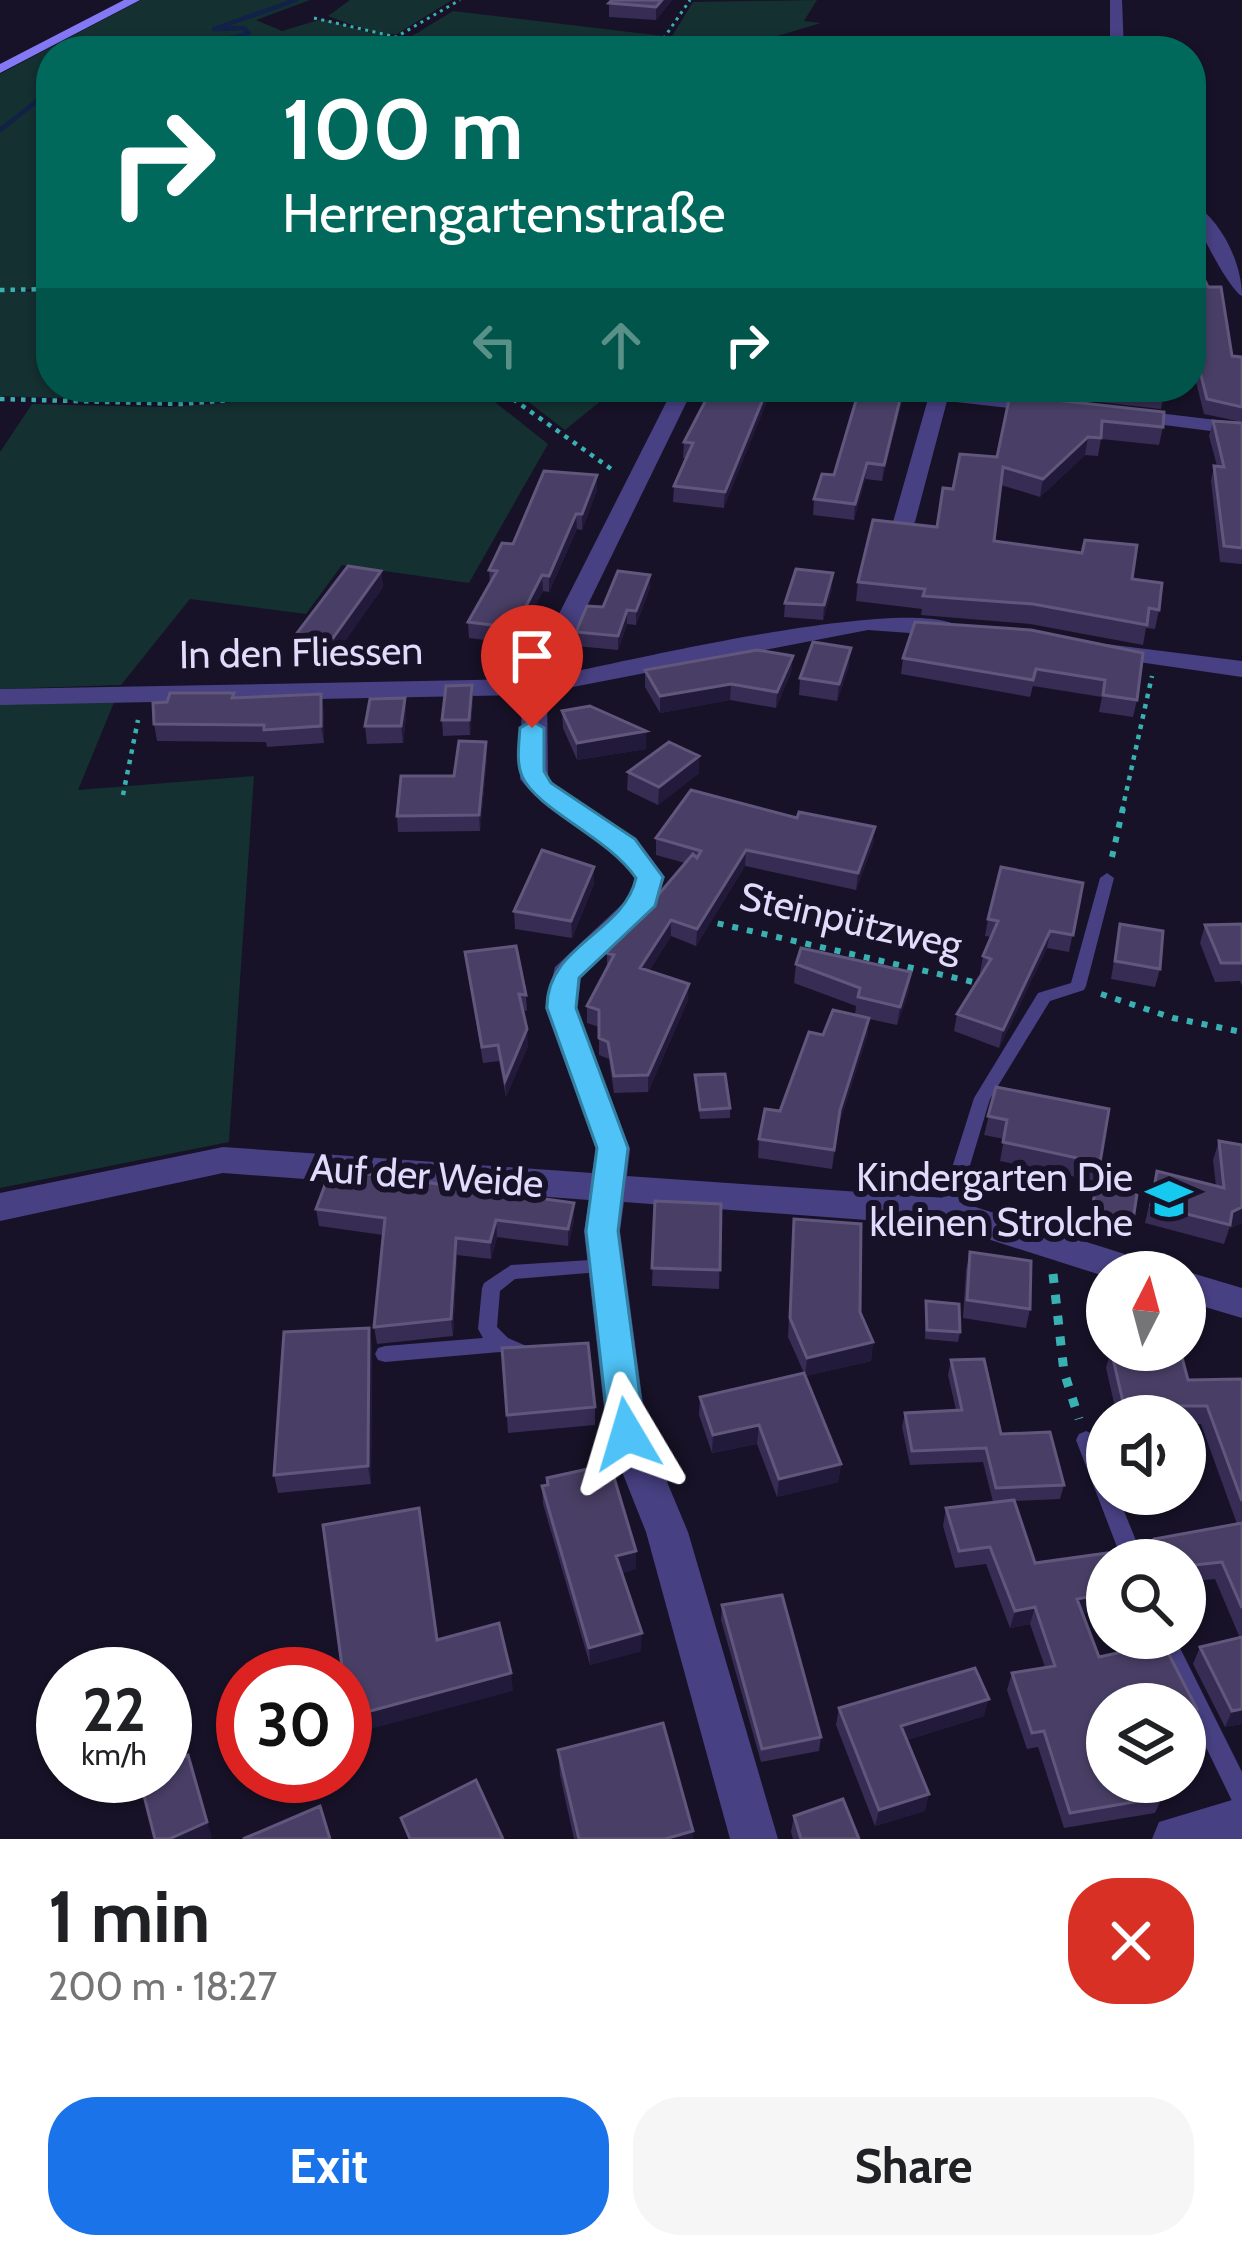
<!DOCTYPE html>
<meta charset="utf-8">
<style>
body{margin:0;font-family:Cabin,sans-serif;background:#f6f6f6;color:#202124;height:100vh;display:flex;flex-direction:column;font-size:45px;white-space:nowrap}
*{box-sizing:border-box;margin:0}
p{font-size:39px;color:#757577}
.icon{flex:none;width:66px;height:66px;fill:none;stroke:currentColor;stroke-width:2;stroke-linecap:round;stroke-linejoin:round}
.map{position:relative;height:1839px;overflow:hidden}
.panel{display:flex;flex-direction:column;background:#fff;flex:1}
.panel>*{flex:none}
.banner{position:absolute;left:36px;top:36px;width:1170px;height:366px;border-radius:48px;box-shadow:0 3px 9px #0004;background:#00695c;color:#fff;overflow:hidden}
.needle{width:78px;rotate:6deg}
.fabs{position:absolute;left:1086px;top:1251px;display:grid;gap:24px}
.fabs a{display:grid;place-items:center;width:120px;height:120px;border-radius:50%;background:#fff;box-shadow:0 3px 9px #0004;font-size:60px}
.speed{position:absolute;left:36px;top:1647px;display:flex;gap:24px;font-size:60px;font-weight:700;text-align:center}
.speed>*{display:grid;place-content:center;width:156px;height:156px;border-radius:50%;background:#fff;box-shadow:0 3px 9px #0004;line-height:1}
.speed small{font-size:30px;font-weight:400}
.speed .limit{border:18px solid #d22;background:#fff;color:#111}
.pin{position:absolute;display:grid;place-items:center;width:102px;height:102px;color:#fff;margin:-123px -51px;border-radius:50% 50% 50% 0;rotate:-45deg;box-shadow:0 0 12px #0007}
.pin .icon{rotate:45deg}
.me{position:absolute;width:132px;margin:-66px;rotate:353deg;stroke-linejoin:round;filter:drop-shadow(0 0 9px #0008)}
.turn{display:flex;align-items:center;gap:42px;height:252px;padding:0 48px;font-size:54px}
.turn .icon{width:156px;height:156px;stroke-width:2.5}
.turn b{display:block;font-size:84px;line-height:102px}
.lanes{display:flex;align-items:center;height:114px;padding:0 48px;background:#0003;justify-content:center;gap:60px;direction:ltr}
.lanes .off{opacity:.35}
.round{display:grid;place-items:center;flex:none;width:126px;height:126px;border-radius:48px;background:#f6f6f6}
.head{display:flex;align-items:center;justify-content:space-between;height:204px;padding:0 48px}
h1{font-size:72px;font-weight:800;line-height:90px}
.action{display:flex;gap:24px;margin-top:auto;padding:24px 48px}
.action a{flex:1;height:138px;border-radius:48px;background:#1a73e8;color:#fff;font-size:48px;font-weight:800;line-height:138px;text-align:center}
.action a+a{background:#f6f6f6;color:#202124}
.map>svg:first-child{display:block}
.green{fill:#153031}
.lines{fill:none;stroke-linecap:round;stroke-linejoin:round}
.stream{stroke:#112147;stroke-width:4.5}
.path-far3{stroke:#39b1b2;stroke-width:3;stroke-dasharray:3 4.5;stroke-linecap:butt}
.path-far2{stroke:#39b1b2;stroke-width:4.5;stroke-dasharray:4.5 6;stroke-linecap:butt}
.path-far1{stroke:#39b1b2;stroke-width:6;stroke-dasharray:6 9;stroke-linecap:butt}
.path{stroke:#39b1b2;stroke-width:9;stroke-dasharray:9 12;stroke-linecap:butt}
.service{fill:#474082;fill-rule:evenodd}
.minor{fill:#474082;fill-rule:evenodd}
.secondary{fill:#8479f5;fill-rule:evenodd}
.wall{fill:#372c54}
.shaded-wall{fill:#221a3a}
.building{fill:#493f66;stroke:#61577d;stroke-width:3}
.route{fill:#4fc3f7;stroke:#337fa1;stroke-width:3}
.labels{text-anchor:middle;stroke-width:12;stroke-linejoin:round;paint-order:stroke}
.street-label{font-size:39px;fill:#e1dbfc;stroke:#171227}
.poi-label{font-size:39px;fill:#e1dbfc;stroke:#171227;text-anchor:end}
</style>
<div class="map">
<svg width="1242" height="1839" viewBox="0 0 1242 1839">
<rect width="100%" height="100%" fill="#171227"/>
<path class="green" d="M141 0H310L256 20 282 31 322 19 376 34 328 16 350 0H452L397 34 384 35 404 41 453 11 663 36 649 51H51V287L13 291 51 292V387H328L113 400 0 396V74Z
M817 0 804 21 821 23 726 51H663L693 2Z
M438 387 481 391 548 444 469 583 342 565 306 614 190 599 121 685 0 689V452L32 404 167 407Z
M509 387H618L565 430Z
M115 700 78 790 254 776 229 1142 0 1188V704Z"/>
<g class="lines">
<path class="stream" d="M172 51C196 36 223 43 249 33L244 28 214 29 296 0
M0 130 51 90"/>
<path class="path-far3" d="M314 18 396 37 460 0
M655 51 690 0"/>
<path class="path-far2" d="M0 290 51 289
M496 387 614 471
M0 399 181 404 392 387
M123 795 138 720
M1122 811 1152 676"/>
<path class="path-far1" d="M1112 857 1123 808
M703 920 982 984
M1101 994 1173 1018 1242 1032"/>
<path class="path" d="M1053 1274 1064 1372 1079 1419"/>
<path class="service" d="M1107 873 1114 878 1086 986 1084 990 1050 1001 990 1099 956 1212 953 1217 947 1219 941 1217 938 1212 974 1098 1038 993 1071 983 1100 878Z
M606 1259 612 1261 615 1266 612 1271 515 1279 500 1291 497 1327 508 1338 531 1348 534 1354 531 1360 524 1362 500 1352 385 1362 378 1360 375 1354 378 1348 385 1346 483 1338 478 1329 482 1288 484 1283 511 1265Z
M1086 1431 1093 1434 1107 1468V1494H1117L1144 1560H1122L1076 1440 1079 1434Z
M1153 1638H1175L1242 1772V1809L1234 1805Z"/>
<path class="minor" d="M1110 0H1122L1124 51H1110Z
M1191 202C1221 219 1242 263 1242 296 1229 290 1191 218 1191 202Z
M674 387H694L553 676C621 663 920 590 963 629L951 636 868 630 547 692 548 777 566 796 636 838 665 877 655 906 581 978 577 1008 630 1149 627 1176 947 1198 1150 1262 1155 1272H1107V1277L947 1226 624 1202 620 1231 647 1434 688 1532 778 1839H730L646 1532 607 1434 584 1231 589 1200 223 1173 0 1221V1193L223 1147 592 1173 596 1149 545 1008 555 967 631 896 635 877C604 834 552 821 520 779L522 695 0 705V689L526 679Z
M869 387H932L1046 400 1056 406 1046 412 947 401 915 522 904 529 893 522 928 399 879 393Z
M1124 409 1242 423V435L1117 419 1114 415Z
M1106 644 1242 661V677L1097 656V646Z
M1185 1271 1242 1288V1318L1185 1301Z
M1242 1797V1839H1152L1159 1822Z"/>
<path class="secondary" d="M124 0H140L0 73V64Z"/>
</g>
<path class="wall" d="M672 0 656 20 609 17V3Z
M1191 251 1232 356 1242 357V422L1204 414 1191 362Z
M1013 387H1165L1161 409 1012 392Z
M735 395 724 508 673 502 674 486 686 458H683L684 442Z
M1010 395 1163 427 1159 445 1101 439 1098 456 1085 455 1040 497 1001 485 994 541 1132 579 1159 610 1155 629 1146 628 1143 645 1030 624 921 615 922 609 856 601 858 582 937 527 953 489 997 457Z
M902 400 882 481 865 479 854 520 813 515 814 499Z
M1213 421 1242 423V564L1220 562 1211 481 1214 466H1217L1209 436Z
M597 490 582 530 577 529 549 592 543 591 515 644 469 638 468 622 490 584 489 570 513 544Z
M381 571 383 587 335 655 300 650 297 633Z
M650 575V588L636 625 627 624 618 650 576 646V632L603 607Z
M832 588 823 620 784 617 785 603Z
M1031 630 1137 700 1133 717 1099 712 1102 697 1033 686 1030 697 901 674 903 658Z
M793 656 791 672 776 708 730 700 660 713 645 687V670Z
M849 665 837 701 799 695 800 678Z
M472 685 473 700 470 735 443 736 442 720Z
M235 698 324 711V743L267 747 266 742 157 741 154 724Z
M405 698 406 716 403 743 367 744 365 726Z
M562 711 646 749 577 760 563 728Z
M487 758 480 831 398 832 397 816 454 776Z
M628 772 699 773 658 805 627 790Z
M797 818 875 827 873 844 856 890 745 866 696 946 671 936 649 971 688 1000 648 1092 614 1093 609 1059 599 1055V1027L587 1023V1006L607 969V953L685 863 656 855V838Z
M594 867V884L572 938 515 929 514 911Z
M1083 883 1069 952 1047 948 999 1048 954 1031 957 1014 982 974 980 973 983 956 991 937 985 936 988 919Z
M1120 924 1160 969 1155 987 1111 979Z
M1242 924V986L1240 981 1215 982 1200 943 1205 925Z
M465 952 526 995 527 1011 523 1010 528 1046 506 1097 499 1061 483 1063Z
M796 964 909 991 897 1025 869 1019 867 1036 838 1128 832 1169 758 1158 759 1139 780 1111 823 1035 855 1015 856 1006 794 983Z
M695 1075 730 1108V1118L700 1119Z
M996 1087 1100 1163 1095 1181 1000 1161 1004 1139 984 1135Z
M1219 1141 1242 1145V1223L1229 1229 1224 1244 1145 1223 1157 1171 1216 1186 1213 1160Z
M1094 1194 1131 1233 1128 1242 1088 1232Z
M655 1201 721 1204 719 1289 652 1286Z
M574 1203V1220L568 1246 497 1237 491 1259 457 1255 453 1336 377 1344 374 1327 383 1235 319 1226 316 1209Z
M794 1219 860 1312 873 1342 871 1361 805 1376 841 1464 838 1482 777 1497 757 1444 712 1453 699 1415 700 1397 804 1373 788 1337Z
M970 1252 1030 1309 1026 1328 963 1318 966 1270Z
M926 1301 960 1332 958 1342 925 1339Z
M372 1346 371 1484 278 1493 274 1475Z
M502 1348 595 1407V1425L508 1433Z
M1111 1350 1188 1380 1242 1379V1724L1225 1727 1193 1664 1200 1647 1240 1638 1215 1579 1185 1582V1560H1107V1609L1083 1613 1099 1657 1197 1709 1190 1725 1185 1726V1704H1107L1162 1797 1155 1813 1064 1828 1038 1747 1027 1749 1007 1690 1012 1673 1045 1667 1030 1624 1010 1628 986 1564 955 1568 943 1526 946 1508 993 1502 983 1462 910 1465 902 1427 905 1413 956 1410 948 1375 951 1360 1001 1434 1064 1485 1060 1499 1014 1501 1035 1563 1150 1547 1237 1524 1201 1424H1185V1416H1117L1106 1368Z
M542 1486 636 1551V1569L622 1573 641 1651 590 1665 543 1504Z
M722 1605 821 1737 819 1751 761 1762 721 1620Z
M839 1708 984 1716 907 1740 925 1811 875 1826 836 1725Z
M558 1750 693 1831V1839H574L560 1775Z
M794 1816 859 1839H793L791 1832Z"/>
<path class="shaded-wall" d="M662 0H672L656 20V7Z
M768 387H773L724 508 725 492Z
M903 387 902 400 882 481 884 465Z
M1088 437 1085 455 1040 497 1043 479Z
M867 463 865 479 854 520 855 504Z
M597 475V490L582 530V514Z
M576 514 577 529 549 592V576Z
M381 571 383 587 335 655 333 638Z
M833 573 832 588 823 620 824 605Z
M542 575 543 591 515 644V628Z
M650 575V588L636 625V611Z
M627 610V624L618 650V636Z
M851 648 849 665 837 701 839 684Z
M793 656 791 672 776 708 777 692Z
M731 684 730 700 660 713V696Z
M472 685 473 700 470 735 469 720Z
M321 694 324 711V743L321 726Z
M405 698 406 716 403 743 401 726Z
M646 731V749L577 760V743Z
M486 742 487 758 480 831 479 815Z
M699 756V773L658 805 659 787Z
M875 827 873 844 856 890 858 873Z
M746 850 745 866 696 946 697 929Z
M594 867V884L572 938 571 921Z
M671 920V936L640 985V968Z
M1050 931 1047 948 999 1048 1003 1030Z
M911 972 909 991 897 1025 900 1007Z
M689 984 688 1000 648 1092V1075Z
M869 1018 867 1036 838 1128 832 1169 840 1110Z
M527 1029 528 1046 506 1097 505 1081Z
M574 1203V1220L568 1246V1229Z
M1242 1207V1223L1229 1229 1232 1212Z
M496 1220 497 1237 491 1259 490 1242Z
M456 1238 457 1255 453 1336 451 1319Z
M369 1328 372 1346 371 1484 368 1466Z
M873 1342 871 1361 805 1376 807 1358Z
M759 1425 757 1444 712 1453 713 1435Z
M841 1464 838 1482 777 1497 779 1479Z
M636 1551V1569L616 1574V1556Z
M1107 1593V1609L1072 1616 1077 1599Z
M1035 1607 1030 1624 1010 1628 1015 1611Z
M642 1633 641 1651 590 1665 589 1648Z
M511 1673 513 1691 352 1734 348 1717Z
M989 1699 984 1716 897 1743 901 1726Z
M1197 1709 1190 1725 1185 1726V1711Z
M1242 1709V1724L1225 1727 1232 1711Z
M188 1755 212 1838 211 1839H169Z
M929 1794 925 1811 875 1826 879 1810Z
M693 1831V1839H665Z"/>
<path class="building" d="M612 0H662L656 7 609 3Z
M1191 251 1208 287H1221L1232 356 1242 357V407L1207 399 1191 336Z
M739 387H768L725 492 674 486 693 443 684 442 710 392 735 395Z
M860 387H903L884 465 867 463 855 504 814 499 822 474 834 475Z
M1100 387H1165L1164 394Z
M1010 395 1164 412 1163 427 1102 421 1101 438 1088 437 1043 479 1003 467 994 541 1082 553 1085 540 1137 545 1132 579 1162 583 1159 610 1149 608 1147 625 1033 604 923 596 925 589 858 582 873 520 937 527 943 488 953 489 960 454 997 457Z
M1213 421 1242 423V548L1224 546 1214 466 1224 467Z
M544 471 597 475 582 514H576L549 576 542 575 515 628 468 622 497 571 489 570 502 543 513 544Z
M348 566 381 571 333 638 297 633Z
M796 569 833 573 824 605 785 603Z
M618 571 650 575 636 611 627 610 618 636 576 632 587 606 603 607Z
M915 622 1031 630 1143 653 1137 700 1103 695 1105 680 1036 669 1033 680 903 658Z
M813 642 851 648 839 684 800 678Z
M757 650 793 656 777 692 731 684 660 696 645 670Z
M472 685 469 720H442L446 686Z
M170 693H234L232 698 321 694V726L264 730V725L154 724 153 703 167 702Z
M405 698 401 726H365L370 699Z
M590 706 646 731 577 743 562 711Z
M459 741 486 742 479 815 397 816 401 776H454Z
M669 742 699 756 659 787 628 772Z
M691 790 797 818 799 812 875 827 858 873 746 850 697 929 671 920 640 968 689 984 648 1075 614 1076 608 1042 599 1038V1010L587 1006 614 955 607 953 626 924 636 921 693 854 697 858 701 851 656 838Z
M542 850 594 867 571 921 514 911Z
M1001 867 1083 883 1073 935 1050 931 1003 1030 957 1014 991 959 983 956 998 921 988 919Z
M1120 924 1163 931 1160 969 1115 961Z
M1242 924V963H1221L1205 925Z
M516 946 526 995 519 994 527 1029 505 1081 498 1045 482 1047 465 952Z
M801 948 911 972 900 1007 858 997 860 988 796 964Z
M833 1010 869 1018 840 1110 834 1150 759 1139 765 1109 780 1111 809 1032 823 1035Z
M725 1074 730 1108 700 1110 695 1075Z
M996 1087 1109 1109 1100 1163 1003 1142 1007 1120 988 1116Z
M1219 1141 1242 1145V1207L1232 1212 1230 1225 1151 1205 1157 1171 1224 1188Z
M331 1169 574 1203 568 1229 496 1220 490 1242 456 1238 451 1319 374 1327 385 1218 316 1209Z
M1096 1185 1137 1194 1131 1233 1090 1222Z
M655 1201 721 1204 720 1270 652 1268Z
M794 1219 861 1224 860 1312 873 1342 807 1358 790 1318Z
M970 1252 1031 1261 1030 1309 967 1300Z
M926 1301 959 1304 960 1332 927 1330Z
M369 1328 368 1466 274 1475 284 1332Z
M588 1343 595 1407 507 1415 502 1348Z
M1111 1350H1180L1188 1380 1242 1379V1501L1207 1406H1124Z
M984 1359 1001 1434 1050 1432 1064 1485 996 1488 986 1448 912 1451 905 1413 962 1410 951 1360Z
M804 1373 841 1464 779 1479 759 1425 713 1435 700 1397Z
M610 1464 636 1551 616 1556 642 1633 589 1648 542 1486 548 1485 547 1478Z
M1014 1500 1035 1563 1150 1547 1154 1539 1242 1523V1608L1222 1562 1185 1566V1560H1107V1593L1077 1599 1099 1657 1163 1643 1197 1709 1185 1711V1704H1107V1782H1156L1162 1797 1070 1813 1044 1731 1032 1733 1012 1673 1055 1666 1035 1607 1015 1611 990 1547 959 1551 946 1508Z
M419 1508 437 1640 499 1623 511 1673 348 1717 345 1674H343L323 1525Z
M782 1595 821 1737 762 1749 722 1605Z
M1242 1637V1709L1232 1711 1200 1647Z
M975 1668 989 1699 901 1726 929 1794 879 1810 839 1708Z
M663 1723 693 1831 665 1839H579L558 1750Z
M188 1755 207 1822 169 1839H155L139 1776H165V1764Z
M476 1780 503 1839H410L401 1818Z
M843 1799 859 1839H801L794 1816Z
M320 1806 330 1839H243Z"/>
<path class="route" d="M532 721 544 728V771L551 783 635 839 663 877 655 906 579 978 576 1008 628 1148 618 1231 645 1434 640 1445 627 1449 615 1445 609 1434 586 1231 597 1148 547 1008C546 945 624 933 636 878 607 836 537 810 522 776 516 763 519 743 520 728Z"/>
<defs>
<g id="school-bare" transform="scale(3.6)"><path d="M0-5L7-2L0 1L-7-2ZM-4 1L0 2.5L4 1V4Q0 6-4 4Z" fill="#15caee" stroke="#171227" stroke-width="2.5" paint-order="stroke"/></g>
</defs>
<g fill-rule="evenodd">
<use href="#school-bare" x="1169" y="1199"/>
</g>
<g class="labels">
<g class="street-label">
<text transform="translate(301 652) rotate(-1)" y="14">In den Fliessen</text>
<text transform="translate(851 920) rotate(13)" y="14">Steinpützweg</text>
<text transform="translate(427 1175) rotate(4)" y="14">Auf der Weide</text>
</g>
<g class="poi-label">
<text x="1133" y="1191">Kindergarten Die<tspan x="1133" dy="45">kleinen Strolche</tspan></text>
</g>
</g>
</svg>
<div class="fabs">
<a><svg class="needle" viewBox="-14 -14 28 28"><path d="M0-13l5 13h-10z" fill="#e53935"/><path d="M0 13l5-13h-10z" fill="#757577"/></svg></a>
<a><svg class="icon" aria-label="sound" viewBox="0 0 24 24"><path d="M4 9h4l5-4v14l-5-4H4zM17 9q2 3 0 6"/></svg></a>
<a><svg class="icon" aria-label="search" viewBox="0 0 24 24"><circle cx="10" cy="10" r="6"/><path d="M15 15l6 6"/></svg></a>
<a><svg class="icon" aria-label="layers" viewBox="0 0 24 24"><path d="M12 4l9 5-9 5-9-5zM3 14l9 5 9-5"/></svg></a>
</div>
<div class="speed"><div>22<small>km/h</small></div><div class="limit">30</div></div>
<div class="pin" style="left:532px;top:728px;background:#d93025"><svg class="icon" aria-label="arrive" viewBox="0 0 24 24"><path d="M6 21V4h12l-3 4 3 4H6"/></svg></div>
<svg class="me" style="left:627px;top:1434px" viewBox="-20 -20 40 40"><path d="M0-17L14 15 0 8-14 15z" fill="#4fc3f7" stroke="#fff" stroke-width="4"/></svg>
<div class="banner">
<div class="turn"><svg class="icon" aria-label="right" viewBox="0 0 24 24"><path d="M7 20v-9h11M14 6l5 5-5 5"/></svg><div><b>100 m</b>Herrengartenstraße</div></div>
<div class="lanes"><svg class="icon off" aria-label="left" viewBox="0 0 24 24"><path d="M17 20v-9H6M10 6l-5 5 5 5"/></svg><svg class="icon off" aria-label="ahead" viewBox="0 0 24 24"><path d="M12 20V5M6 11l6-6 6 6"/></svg><svg class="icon" aria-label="right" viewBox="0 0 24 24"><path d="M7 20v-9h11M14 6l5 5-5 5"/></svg></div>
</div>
</div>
<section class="panel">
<div class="head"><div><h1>1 min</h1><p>200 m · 18:27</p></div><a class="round" style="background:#d93025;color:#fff"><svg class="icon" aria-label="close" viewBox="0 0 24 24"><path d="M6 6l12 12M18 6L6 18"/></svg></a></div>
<div class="action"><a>Exit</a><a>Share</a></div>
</section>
